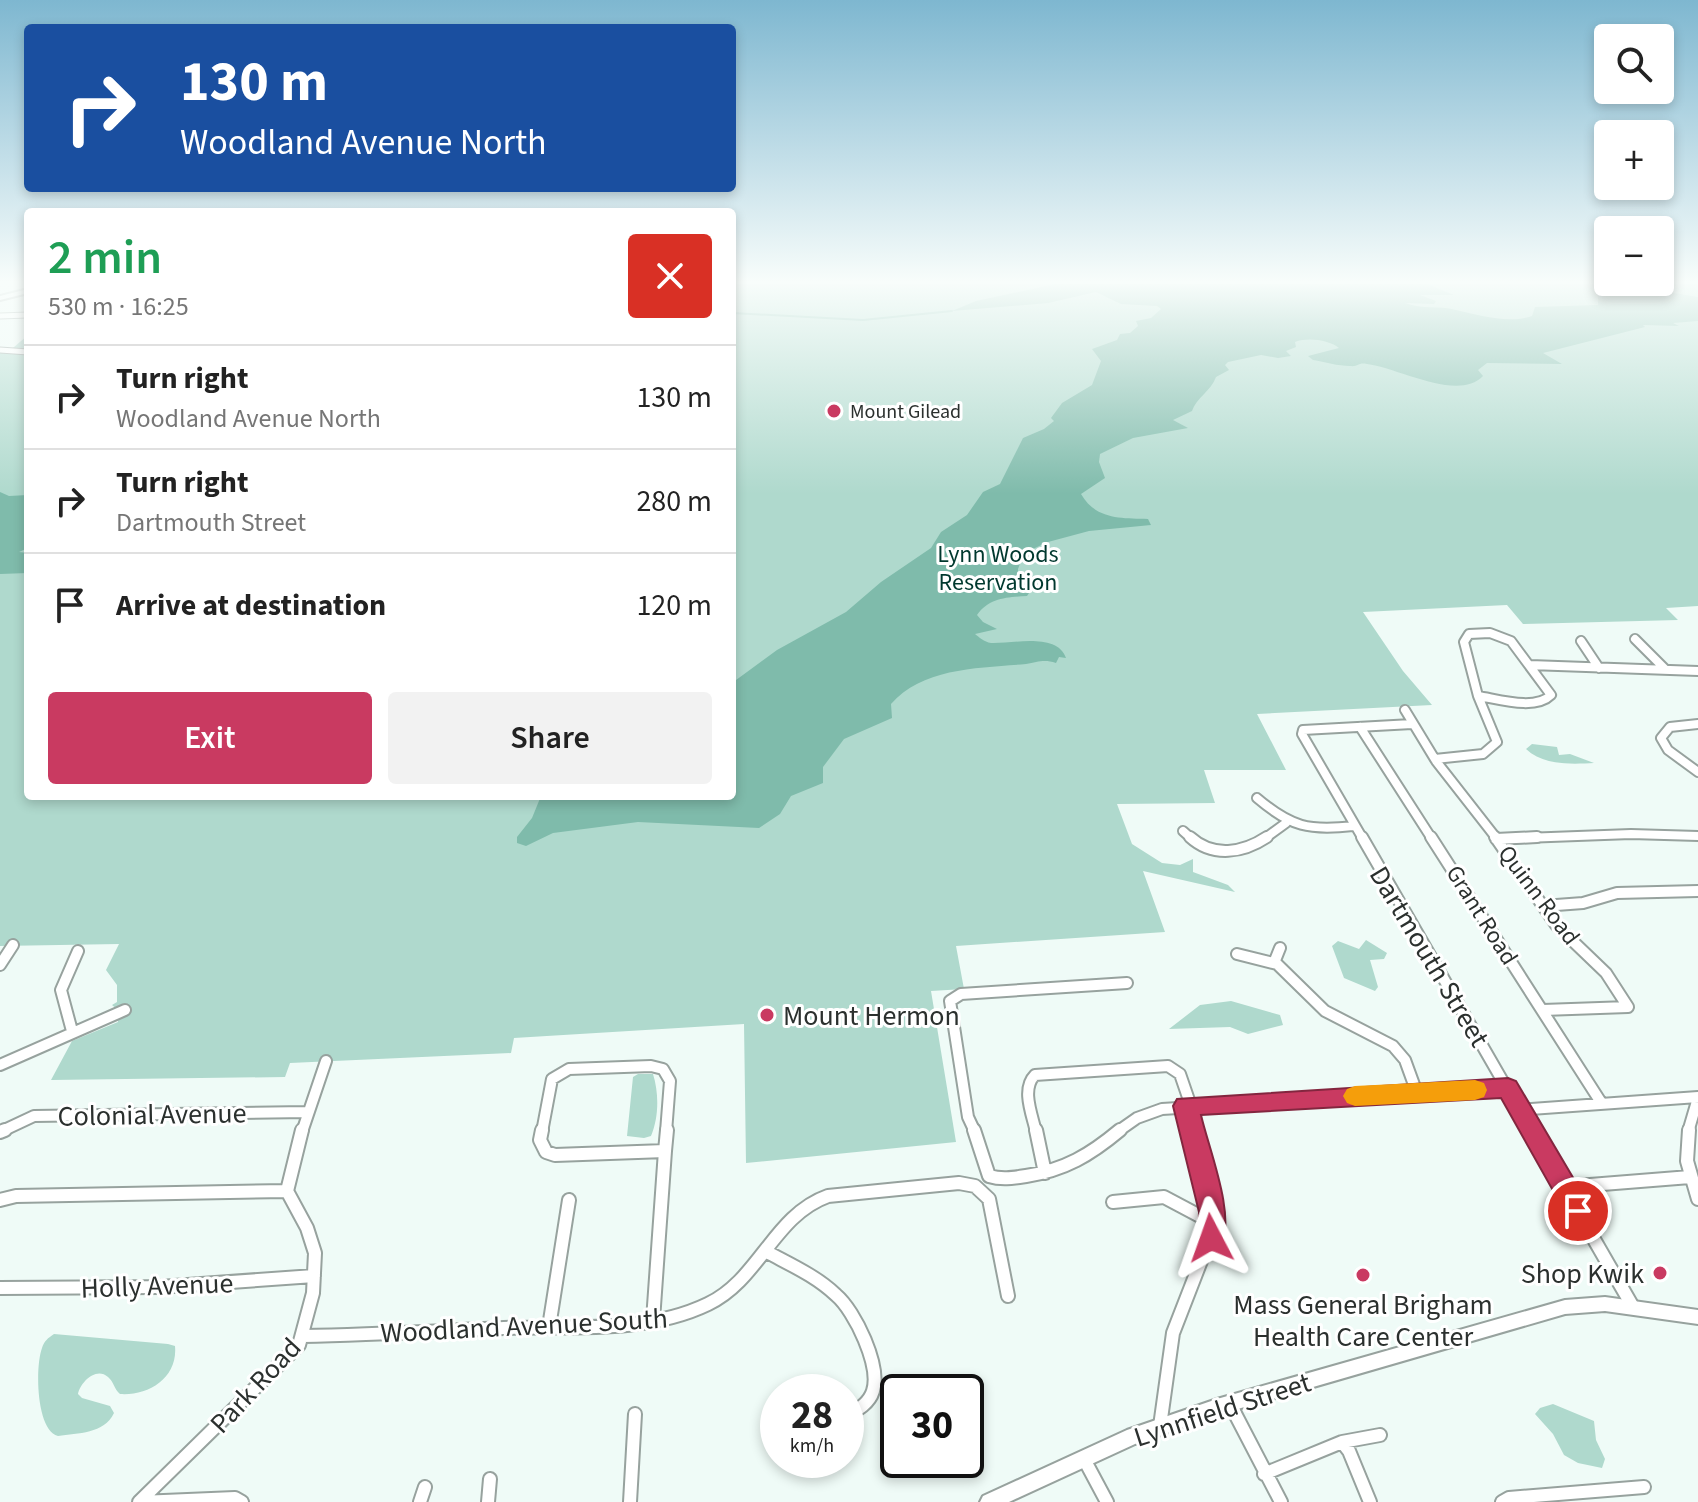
<!DOCTYPE html>
<meta charset="utf-8">
<style>
body{margin:0;font-family:"Source Sans 3",sans-serif;background:#f2f2f2;color:#222;height:100vh;display:flex;flex-direction:column;font-size:30px;white-space:nowrap}
*{box-sizing:border-box;margin:0}
p{font-size:26px;color:#767676}
.icon{flex:none;width:44px;height:44px;fill:none;stroke:currentColor;stroke-width:2;stroke-linecap:round;stroke-linejoin:round}
.map{position:relative;flex:1;overflow:hidden}
.panel{position:absolute;left:24px;top:208px;width:712px;height:592px;display:flex;flex-direction:column;background:#fff;border-radius:8px;box-shadow:0 4px 12px #0003}
.panel>*{flex:none}
.hud{position:absolute;left:24px;top:24px;width:712px;height:168px;border-radius:8px;box-shadow:0 4px 12px #0003;background:#1a4fa0;color:#fff;overflow:hidden}
.fabs{position:absolute;left:1594px;top:24px;display:grid;gap:16px}
.fabs a{display:grid;place-items:center;width:80px;height:80px;border-radius:8px;background:#fff;box-shadow:0 4px 12px #0003;font-size:40px}
.speed{position:absolute;left:760px;top:1374px;display:flex;gap:16px;font-size:40px;font-weight:700;text-align:center}
.speed>*{display:grid;place-content:center;width:104px;height:104px;border-radius:50%;background:#fff;box-shadow:0 4px 12px #0003;line-height:1}
.speed small{font-size:20px;font-weight:400}
.speed .limit{border:4px solid #111;border-radius:12px;background:#fff;color:#111}
.pin{position:absolute;display:grid;place-items:center;width:68px;height:68px;color:#fff;margin:-34px;border:4px solid #fff;border-radius:50%;box-shadow:0 2px 8px #0007}
.me{position:absolute;width:88px;margin:-44px;rotate:356deg;stroke-linejoin:round;filter:drop-shadow(0 0 6px #0008)}
.turn{display:flex;align-items:center;gap:28px;height:168px;padding:0 24px;font-size:36px}
.turn .icon{width:104px;height:104px;stroke-width:2.5}
.turn b{display:block;font-size:56px;line-height:68px}
.round{display:grid;place-items:center;flex:none;width:84px;height:84px;border-radius:8px;background:#f2f2f2}
.overview{display:flex;align-items:center;justify-content:space-between;height:136px;padding:0 24px}
h1{font-size:48px;font-weight:600;line-height:60px;color:#1e9e55}
.primary-button{display:flex;gap:16px;margin-top:auto;padding:16px 24px}
.primary-button a{flex:1;height:92px;border-radius:8px;background:#c93a61;color:#fff;font-size:32px;font-weight:600;line-height:92px;text-align:center}
.primary-button a+a{background:#f2f2f2;color:#222}
ul{padding:0;list-style:none}
li{display:flex;align-items:center;gap:24px;height:104px;padding:0 24px;border-top:2px solid #e0e0e0}
li div{flex:1}
li b{display:block;font-size:30px}
li em{font-style:normal}
.map>svg:first-child{display:block}
.green{fill:#afd9cd}
.water{fill:#7fbbab}
.lines{fill:none;stroke-linecap:round;stroke-linejoin:round}
.stream{stroke:#7fbbab;stroke-width:2}
.minor-far3-casing{stroke:#97a29e;stroke-width:7}
.minor-far2-casing{stroke:#97a29e;stroke-width:12}
.minor-far1-casing{stroke:#97a29e;stroke-width:14}
.minor-casing{stroke:#97a29e;stroke-width:16}
.major-casing{stroke:#97a29e;stroke-width:4}
.minor-far3{stroke:#fff;stroke-width:5}
.minor-far2{stroke:#fff;stroke-width:8}
.minor-far1{stroke:#fff;stroke-width:10}
.minor{stroke:#fff;stroke-width:12}
.major{fill:#fff;fill-rule:evenodd}
.route{fill:#c93a61;stroke:#83263f;stroke-width:2}
.slow{fill:#f59e0b}
.poi-dot{fill:#c93a61;stroke:#fff;stroke-width:3}
.labels{text-anchor:middle;stroke-width:6;stroke-linejoin:round;paint-order:stroke}
.far-poi-label{font-size:20px;fill:#2b302e;stroke:#fff;text-anchor:start}
.park-label{font-size:24px;fill:#00382e;stroke:#fff}
.street-label{font-size:24px;fill:#2b302e;stroke:#fff}
.near-street-label{font-size:28px;fill:#2b302e;stroke:#fff}
.near-poi-label{font-size:28px;fill:#2b302e;stroke:#fff;text-anchor:start}
</style>
<div class="map">
<svg width="1698" height="1502" viewBox="0 0 1698 1502">
<rect width="100%" height="100%" fill="#effbf7"/>
<path class="green" d="M732 284H1698V606L1666 608 1678 620 1523 624 1507 605 1363 612 1403 671 1432 705 1257 714 1286 770H1204L1215 803 1117 804 1132 844 1162 863 1180 865 1193 859V872L1228 885 1235 892 1143 871 1165 932 956 946 964 989 931 991 956 1142 746 1163 744 1024 514 1038 511 1053 290 1063 285 1077 51 1080 72 1041 118 1022 119 1011 112 1005 117 1002V985L106 970 119 944 0 946V352L7 353 28 335V796H732Z
M1532 744 1557 747 1559 755 1570 754 1594 763C1573 764 1544 766 1526 749Z
M1366 940 1387 953 1384 959 1370 960 1378 987 1375 991 1344 978 1332 946 1338 941 1359 949Z
M1231 1001 1280 1015 1283 1025 1248 1034 1230 1027 1169 1029 1200 1005Z
M638 1074H653C659 1093 659 1117 651 1136L644 1138 627 1136 633 1077Z
M54 1334 168 1344 175 1346C178 1378 148 1396 120 1394 114 1389 114 1382 108 1377 96 1366 80 1383 78 1394L82 1398 110 1406 114 1413C104 1434 78 1433 58 1436 36 1430 35 1367 42 1348 44 1341 48 1338 54 1334Z
M1553 1404 1594 1421 1596 1440 1605 1459 1602 1468 1578 1463 1564 1455 1553 1434 1535 1414 1540 1408Z"/>
<path class="water" d="M1055 284H1427L1454 295H1420L1436 301 1434 304 1405 303C1423 310 1438 305 1456 310 1479 315 1508 324 1532 316L1535 307 1598 305V294L1594 284H1656L1665 286 1668 292 1698 297V321L1673 323 1679 326 1643 325 1645 327 1543 353 1562 364 1487 363 1478 370 1483 376C1458 402 1399 368 1367 364 1358 362 1359 367 1350 366 1338 366 1325 362 1313 360L1308 356 1339 348C1329 340 1308 337 1295 342L1296 347 1286 351 1291 356 1278 358 1261 355 1228 362 1225 365 1229 370 1216 377C1211 391 1196 398 1192 411L1173 420 1188 428 1133 438 1100 454 1099 462 1105 478 1081 494C1096 520 1121 518 1148 519L1151 525 1089 531 1048 542 1024 553 1018 569 1019 588 1029 593 1027 596C1007 597 989 598 977 615L983 622 997 629 975 634C979 637 984 642 991 643 1012 644 1057 632 1066 658L1059 657 1056 663C1044 659 1038 662 1026 664 981 668 923 667 891 704L892 718 844 739 823 767V783L791 796 780 814 759 828 638 822 553 833 526 846 517 843V837L532 818 541 796H732V683L777 650 846 612 881 582 931 548 941 532 967 515 983 492 1000 484 1023 438 1044 429 1054 421 1051 418 1062 403 1092 385 1101 361 1092 349 1117 340 1120 334 1130 333 1138 326 1136 321 1151 318 1161 309 1157 306 1121 304 1096 292 1048 303 952 311 976 301Z
M0 492 9 496 28 495V548L19 552 28 553V573L0 574Z"/>
<g class="lines">
<path class="stream" d="M732 313 863 320 952 311"/>
<g class="minor-far3-casing">
<path id="minor-far3" d="M0 316 28 315
M0 350 28 352"/>
</g>
<g class="minor-far2-casing">
<path id="minor-far2" d="M1490 633 1511 641 1551 695C1535 711 1498 699 1478 696L1464 642 1469 634Z
M1635 639 1665 669
M1581 641 1599 668
M1530 665 1698 671
M1405 710 1436 761 1497 839
M1698 724 1670 727 1661 738 1668 750 1698 772
M1360 727 1432 839
M1435 759 1483 754 1497 742 1478 696
M1257 798C1291 827 1309 831 1353 826
M1183 831 1192 839
M1264 839 1286 823
M1363 839 1302 734 1303 730 1412 724
M1496 839 1631 834 1698 836"/>
</g>
<g class="minor-far1-casing">
<path id="minor-far1" d="M1190 837C1213 858 1243 853 1267 837
M1362 837 1532 1132
M1431 837 1602 1104
M1495 837 1556 925 1606 973 1628 1007 1543 1010
M1496 839 1537 837
M1543 906 1583 903 1617 893 1698 891
M1237 954 1277 964 1325 1011 1393 1046 1405 1060 1417 1093
M1274 963 1280 948
M0 965 13 945
M72 1031 61 990 78 951
M0 1065 125 1010
M1186 1106 1192 1132
M1518 1110 1698 1097
M0 1132 34 1116 307 1112
M302 1132 326 1061
M542 1132 552 1079 569 1069 651 1066 663 1069 670 1081 666 1132
M975 1132 968 1117 950 1001 961 994 1127 983
M1036 1132C1032 1114 1021 1089 1035 1075L1168 1066 1180 1074 1191 1106
M1117 1132 1137 1118 1162 1109 1508 1088
M1688 1132 1698 1098"/>
</g>
<g class="minor-casing">
<path id="minor" d="M542 1130 540 1140 546 1152 555 1155 665 1151
M974 1130 989 1176C1002 1180 1013 1178 1026 1176 1065 1170 1090 1155 1120 1130
M1036 1130 1045 1173
M1531 1130 1633 1307
M1689 1130 1687 1161 1698 1199
M0 1132 5 1130
M665 1151 667 1130
M1565 1187 1690 1177
M0 1200 16 1196 287 1191
M1113 1202 1164 1197 1213 1223
M767 1252C791 1265 816 1276 836 1295 855 1311 881 1366 873 1391 869 1404 857 1410 846 1416
M0 1288 160 1287 314 1276
M653 1320 665 1151
M549 1327 569 1200
M303 1336C370 1335 437 1331 504 1328 570 1326 646 1334 708 1304 759 1280 774 1215 828 1196L959 1183 975 1186 989 1199 1008 1296
M1230 1404 1281 1502
M1160 1426 1173 1333 1213 1230 1212 1212 1192 1130
M1342 1442 1349 1451 1370 1502
M1084 1459 1107 1502
M1264 1474 1342 1442 1380 1435
M139 1502 299 1345 313 1293 315 1253 307 1228 287 1191 302 1130
M140 1502 235 1498 242 1502
M420 1502 425 1487
M488 1502 490 1479
M630 1502 635 1414
M1502 1502 1509 1498 1644 1487"/>
</g>
<g class="major-casing">
<path id="major" d="M28 289V293L0 300V296Z
M1605 1297 1698 1310V1324L1605 1311 1565 1314 1217 1415 1135 1444 1009 1502H980L983 1496 1127 1430 1217 1399 1565 1300Z"/>
</g>
<use href="#minor-far3" class="minor-far3"/>
<use href="#minor-far2" class="minor-far2"/>
<use href="#minor-far1" class="minor-far1"/>
<use href="#minor" class="minor"/>
<use href="#major" class="major"/>
</g>
<linearGradient id="sky" x2="0" y2="1"><stop stop-color="#7eb7d0"/><stop offset="0.57" stop-color="#f8fdfb"/><stop offset="1" stop-color="#f8fdfb" stop-opacity="0"/></linearGradient>
<rect width="1698" height="494" fill="url(#sky)"/>
<path class="route" d="M1508 1078 1516 1081 1588 1203 1591 1211 1588 1219 1578 1222 1569 1219 1501 1098 1201 1115C1209 1150 1236 1215 1221 1247L1211 1251 1202 1247 1198 1238 1199 1212 1173 1106 1177 1099Z"/>
<path class="slow" d="M1475 1080 1484 1083 1487 1090 1484 1097 1475 1100 1355 1106 1347 1103 1343 1096 1347 1089 1355 1086Z"/>
<g class="poi-dot">
<circle cx="834" cy="411" r="8"/>
<circle cx="767" cy="1015" r="8"/>
<circle cx="1660" cy="1273" r="8"/>
<circle cx="1363" cy="1275" r="8"/>
</g>
<g class="labels">
<g class="far-poi-label">
<text x="850" y="418">Mount Gilead</text>
</g>
<g class="park-label">
<text x="998" y="562">Lynn Woods<tspan x="998" dy="28">Reservation</tspan></text>
</g>
<g class="street-label">
<text transform="translate(1539 895) rotate(53)" y="8">Quinn Road</text>
<text transform="translate(1482 915) rotate(58)" y="8">Grant Road</text>
</g>
<g class="near-street-label">
<text transform="translate(1430 956) rotate(59)" y="10">Dartmouth Street</text>
<text transform="translate(152 1114) rotate(-1)" y="10">Colonial Avenue</text>
<text transform="translate(157 1285) rotate(-2)" y="10">Holly Avenue</text>
<text transform="translate(524 1325) rotate(-3)" y="10">Woodland Avenue South</text>
<text transform="translate(255 1385) rotate(-47)" y="10">Park Road</text>
<text transform="translate(1222 1409) rotate(-18)" y="10">Lynnfield Street</text>
</g>
<g class="near-poi-label">
<text x="783" y="1025">Mount Hermon</text>
<text x="1644" y="1283" text-anchor="end">Shop Kwik</text>
<text x="1363" y="1314" text-anchor="middle">Mass General Brigham<tspan x="1363" dy="32">Health Care Center</tspan></text>
</g>
</g>
</svg>
<div class="fabs">
<a><svg class="icon" aria-label="search" viewBox="0 0 24 24"><circle cx="10" cy="10" r="6"/><path d="M15 15l6 6"/></svg></a>
<a>+</a>
<a>−</a>
</div>
<div class="speed"><div>28<small>km/h</small></div><div class="limit">30</div></div>
<div class="pin" style="left:1578px;top:1211px;background:#d93025"><svg class="icon" aria-label="arrive" viewBox="0 0 24 24"><path d="M6 21V4h12l-3 4 3 4H6"/></svg></div>
<svg class="me" style="left:1211px;top:1238px" viewBox="-20 -20 40 40"><path d="M0-17L14 15 0 8-14 15z" fill="#c93a61" stroke="#fff" stroke-width="4"/></svg>
<div class="hud">
<div class="turn"><svg class="icon" aria-label="right" viewBox="0 0 24 24"><path d="M7 20v-9h11M14 6l5 5-5 5"/></svg><div><b>130 m</b>Woodland Avenue North</div></div>
</div>
<section class="panel">
<div class="overview"><div><h1>2 min</h1><p>530 m · 16:25</p></div><a class="round" style="background:#d93025;color:#fff"><svg class="icon" aria-label="close" viewBox="0 0 24 24"><path d="M6 6l12 12M18 6L6 18"/></svg></a></div>
<ul>
<li><svg class="icon" aria-label="right" viewBox="0 0 24 24"><path d="M7 20v-9h11M14 6l5 5-5 5"/></svg><div><b>Turn right</b><p>Woodland Avenue North</p></div><em>130 m</em></li>
<li><svg class="icon" aria-label="right" viewBox="0 0 24 24"><path d="M7 20v-9h11M14 6l5 5-5 5"/></svg><div><b>Turn right</b><p>Dartmouth Street</p></div><em>280 m</em></li>
<li><svg class="icon" aria-label="arrive" viewBox="0 0 24 24"><path d="M6 21V4h12l-3 4 3 4H6"/></svg><div><b>Arrive at destination</b></div><em>120 m</em></li>
</ul>
<div class="primary-button"><a>Exit</a><a>Share</a></div>
</section>
</div>
